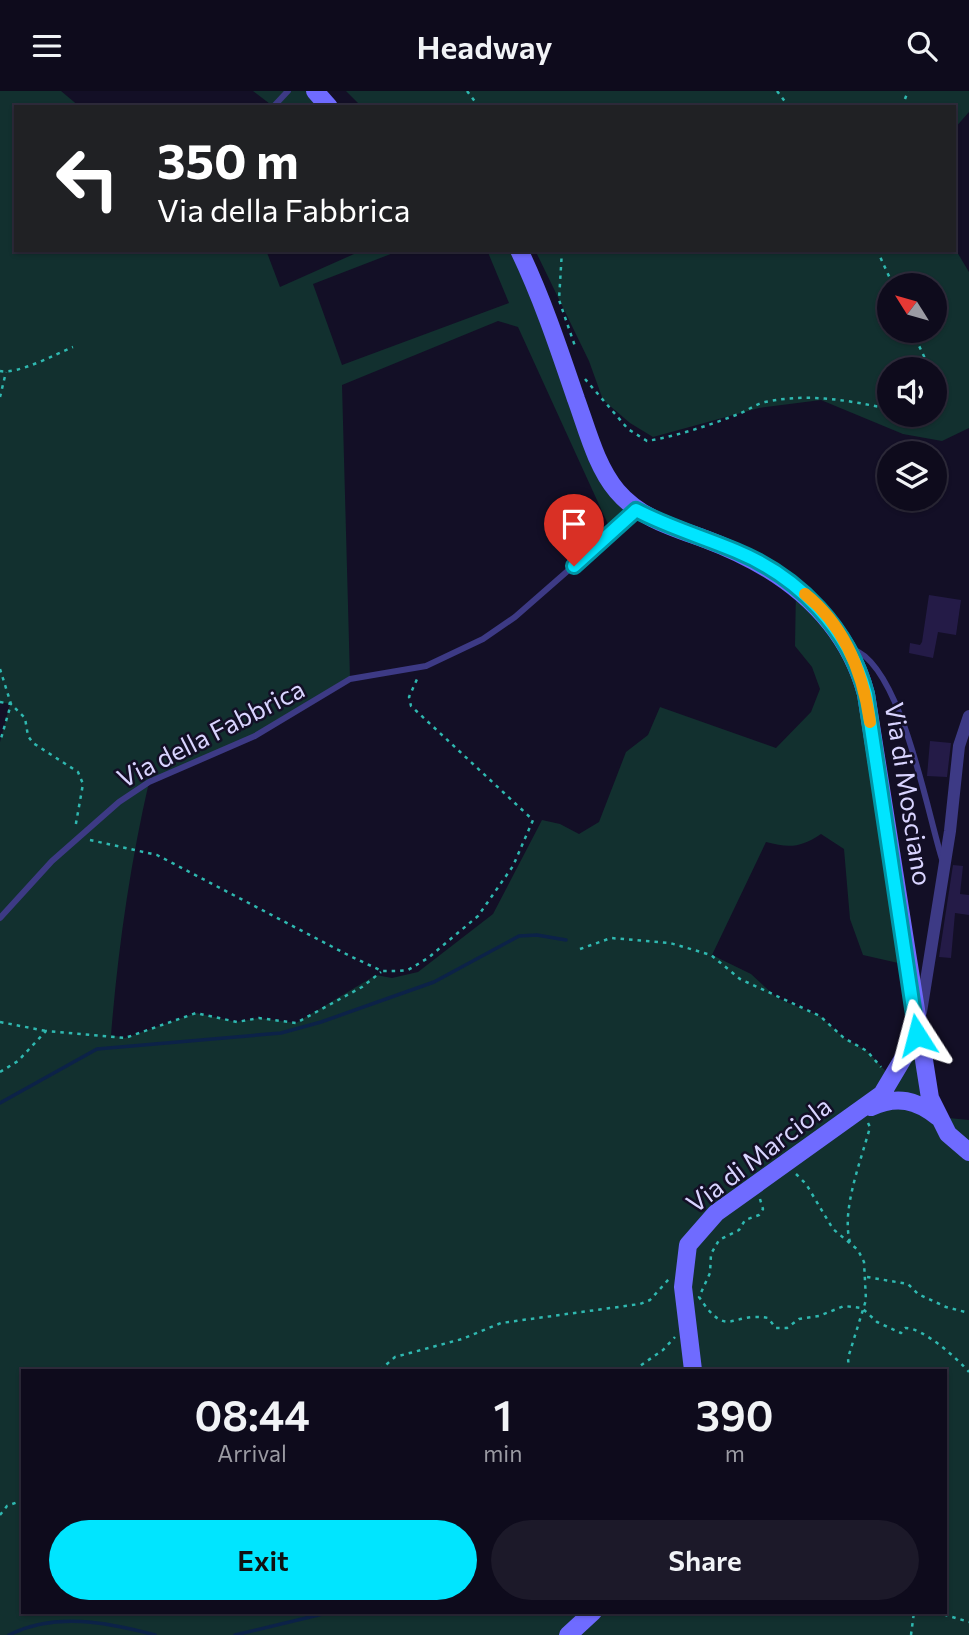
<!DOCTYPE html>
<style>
body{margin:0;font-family:Commissioner,sans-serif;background:#1c1929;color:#f1f3f6;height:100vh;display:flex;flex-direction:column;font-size:26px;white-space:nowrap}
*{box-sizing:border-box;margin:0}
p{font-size:23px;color:#9b9ba3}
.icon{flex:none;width:38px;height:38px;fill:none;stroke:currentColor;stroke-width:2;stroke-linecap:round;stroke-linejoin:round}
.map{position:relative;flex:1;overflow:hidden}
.panel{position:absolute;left:21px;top:1278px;width:926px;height:245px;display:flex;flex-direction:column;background:#0e0b1c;border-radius:0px;box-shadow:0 2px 5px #0004,0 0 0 2px #2e2b3b}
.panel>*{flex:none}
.banner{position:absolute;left:14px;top:14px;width:942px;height:147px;border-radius:0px;box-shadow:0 2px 5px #0004,0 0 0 2px #2e2b3b;background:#202124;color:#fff;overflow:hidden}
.needle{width:46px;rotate:307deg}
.tools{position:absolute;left:877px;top:182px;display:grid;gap:14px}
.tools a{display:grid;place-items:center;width:70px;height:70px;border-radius:50%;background:#0e0b1c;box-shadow:0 2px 5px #0004,0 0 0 2px #2e2b3b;font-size:35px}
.pin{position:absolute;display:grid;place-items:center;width:60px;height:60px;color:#fff;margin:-72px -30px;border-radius:50% 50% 50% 0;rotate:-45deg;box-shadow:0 0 7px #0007}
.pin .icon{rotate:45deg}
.me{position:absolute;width:77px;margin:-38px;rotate:351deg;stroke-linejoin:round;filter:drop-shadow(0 0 5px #0008)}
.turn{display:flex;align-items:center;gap:24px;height:147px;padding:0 28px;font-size:32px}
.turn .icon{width:91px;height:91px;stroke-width:2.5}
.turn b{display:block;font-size:49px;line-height:60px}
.eta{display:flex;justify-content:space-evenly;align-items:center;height:119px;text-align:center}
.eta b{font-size:42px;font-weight:600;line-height:49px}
.primary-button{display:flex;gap:14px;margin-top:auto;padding:14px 28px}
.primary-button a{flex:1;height:80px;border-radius:42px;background:#00e5ff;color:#111;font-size:28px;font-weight:600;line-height:80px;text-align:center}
.primary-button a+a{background:#1c1929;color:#f1f3f6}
header{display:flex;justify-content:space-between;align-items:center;height:91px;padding:0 28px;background:#0e0b1c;font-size:32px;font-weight:600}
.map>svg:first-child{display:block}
.green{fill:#12302f;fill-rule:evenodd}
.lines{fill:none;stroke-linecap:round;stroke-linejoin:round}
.stream{stroke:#0c2248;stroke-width:3.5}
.building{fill:#241b47}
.path{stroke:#2fb8b0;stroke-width:2.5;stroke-dasharray:3.5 5;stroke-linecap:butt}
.lane{stroke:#3d3a85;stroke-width:6}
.street{stroke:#3d3a85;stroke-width:12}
.secondary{stroke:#6f6bff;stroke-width:18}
.route-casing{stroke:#0095a6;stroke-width:18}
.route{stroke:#00e5ff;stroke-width:12}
.slow{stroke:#f59e0b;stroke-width:12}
.labels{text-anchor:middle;stroke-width:5;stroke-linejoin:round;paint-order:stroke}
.street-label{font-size:26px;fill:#d9d4ff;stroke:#130f26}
</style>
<header><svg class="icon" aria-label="menu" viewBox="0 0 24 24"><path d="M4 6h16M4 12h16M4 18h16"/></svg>Headway<svg class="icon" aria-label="search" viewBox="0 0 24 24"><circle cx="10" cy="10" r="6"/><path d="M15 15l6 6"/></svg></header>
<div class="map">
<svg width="969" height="1544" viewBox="0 0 969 1544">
<rect width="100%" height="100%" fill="#130f26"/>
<path class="green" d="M0 0H61L80 16H16V159H266L280 196 363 159H401L313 193 342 274 509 212 487 159H519L588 342 636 419 612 442 518 236 498 230 342 294 350 588 255 645 149 691C130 774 118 858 111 944L125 947 196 922 236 931 259 927 296 932 376 884 392 887 418 881 493 823 542 729 560 733 579 743 599 731 626 661 648 644 660 616 776 657 811 621 820 598 812 576 795 555 796 497 859 577 907 874 863 864 850 828 844 758 821 743C800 757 789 757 766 751L712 864 751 883 777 907 820 925 844 947 867 960 893 988 917 944 938 1026 969 1029V1544H0V651L10 613 0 611ZM23 1279H945V1521H23Z
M253 0H315L329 16H274Z
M346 0H969V21L954 38V16H362Z
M954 156 969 181V337L942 350 903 343 821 309 759 317 653 346 630 332 603 309 589 270 535 159H954ZM889 194H934V240H889ZM889 278H934V324H889Z"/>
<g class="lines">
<path class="stream" d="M0 1012 97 958 281 942 321 931 434 891 519 845 537 844 566 849
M9 1544C54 1521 107 1531 155 1544
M235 1544 331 1521"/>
</g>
<path class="building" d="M929 504 961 509 956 544 938 541 933 567 909 562 910 552 920 554 922 551Z
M930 650 951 652 947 686 927 685Z
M953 774 963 775 960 803 969 804V824L955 822 951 867 939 866Z"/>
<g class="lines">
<path class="path" d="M467 0 479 16
M777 0 789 16
M902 16 908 0
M562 159 559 209 576 258
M877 159 893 194
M912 240 930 278
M0 280C17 284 56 263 73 256
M585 288 628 338 647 350C677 345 707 335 736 324 746 321 755 313 765 311 808 302 847 309 889 318
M934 289 941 303 934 318
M0 306 6 281
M0 578 11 613 25 627 28 645 33 652 78 681 83 693 75 738
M0 611 11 613 0 651
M90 749 157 764 348 864 382 880H397L408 879 428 867 478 825 513 775 533 729 411 615 409 606 418 586
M580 858 611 847 670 852 711 864 740 888 820 925 844 947 867 960 881 976
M0 931 46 940
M0 981 18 970 46 940 125 947 196 922 237 931 259 927 296 932 362 896 381 881
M796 1083 806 1093 833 1138 858 1159 864 1171 866 1209 848 1267 849 1279
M760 1108 763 1118 759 1124 745 1129 739 1139 719 1149 711 1163 710 1182 699 1206C728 1250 731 1220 768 1227L776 1237H787L799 1228 819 1225 844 1215 862 1217 877 1231 901 1242 905 1237C922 1236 957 1267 969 1281
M850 1151C841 1119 861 1070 870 1036L868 1032
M867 1186 908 1193 918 1203 946 1216 969 1222
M380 1279 395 1266 462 1248 501 1232 640 1213 650 1209 669 1188
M634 1279 663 1259 675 1246
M0 1424 7 1415 23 1409
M936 1521 969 1531
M911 1544 914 1521"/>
<path class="lane" d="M273 16 288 0
M852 558C901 573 927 721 942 768
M0 827 52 770 119 711 149 691 255 645 350 588 426 575 483 548 515 526 635 421"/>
<path class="street" d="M921 921 950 740 959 655 969 625"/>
<path class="secondary" d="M315 0 329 16
M519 159C542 207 559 258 576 308 587 338 596 375 617 400 640 427 672 436 705 448 780 476 844 522 866 603L930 1007 948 1043 969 1061
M871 1016C897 1004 917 1009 938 1026
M693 1279 683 1196 688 1154 716 1122 882 1003 917 944
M568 1544 593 1521"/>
</g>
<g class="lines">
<g class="route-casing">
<path id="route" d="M574 475 636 419C668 436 703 446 736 460 799 486 849 538 866 603L917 944"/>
</g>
<use href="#route" class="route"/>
<path class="slow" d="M805 503C845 535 863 582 870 631"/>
</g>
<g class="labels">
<g class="street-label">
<text transform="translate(211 643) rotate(-27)" y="9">Via della Fabbrica</text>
<text transform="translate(908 703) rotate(81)" y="9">Via di Mosciano</text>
<text transform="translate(759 1064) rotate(-37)" y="9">Via di Marciola</text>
</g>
</g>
</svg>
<div class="tools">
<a><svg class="needle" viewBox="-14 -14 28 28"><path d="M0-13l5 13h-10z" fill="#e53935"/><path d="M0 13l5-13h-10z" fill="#9b9ba3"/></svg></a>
<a><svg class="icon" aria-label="sound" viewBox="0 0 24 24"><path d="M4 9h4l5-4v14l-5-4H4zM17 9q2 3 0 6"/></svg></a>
<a><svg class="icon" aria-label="layers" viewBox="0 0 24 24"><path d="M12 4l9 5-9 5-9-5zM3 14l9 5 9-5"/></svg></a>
</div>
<div class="pin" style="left:574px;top:475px;background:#d93025"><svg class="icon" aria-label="arrive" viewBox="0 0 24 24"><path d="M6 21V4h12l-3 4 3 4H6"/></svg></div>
<svg class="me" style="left:917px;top:944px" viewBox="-20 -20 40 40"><path d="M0-17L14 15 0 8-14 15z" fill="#00e5ff" stroke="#fff" stroke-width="4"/></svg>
<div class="banner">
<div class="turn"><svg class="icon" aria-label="left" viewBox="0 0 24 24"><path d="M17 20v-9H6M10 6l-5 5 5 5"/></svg><div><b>350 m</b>Via della Fabbrica</div></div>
</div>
<section class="panel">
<div class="eta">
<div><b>08:44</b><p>Arrival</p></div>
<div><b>1</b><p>min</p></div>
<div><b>390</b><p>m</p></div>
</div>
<div class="primary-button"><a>Exit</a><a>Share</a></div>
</section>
</div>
